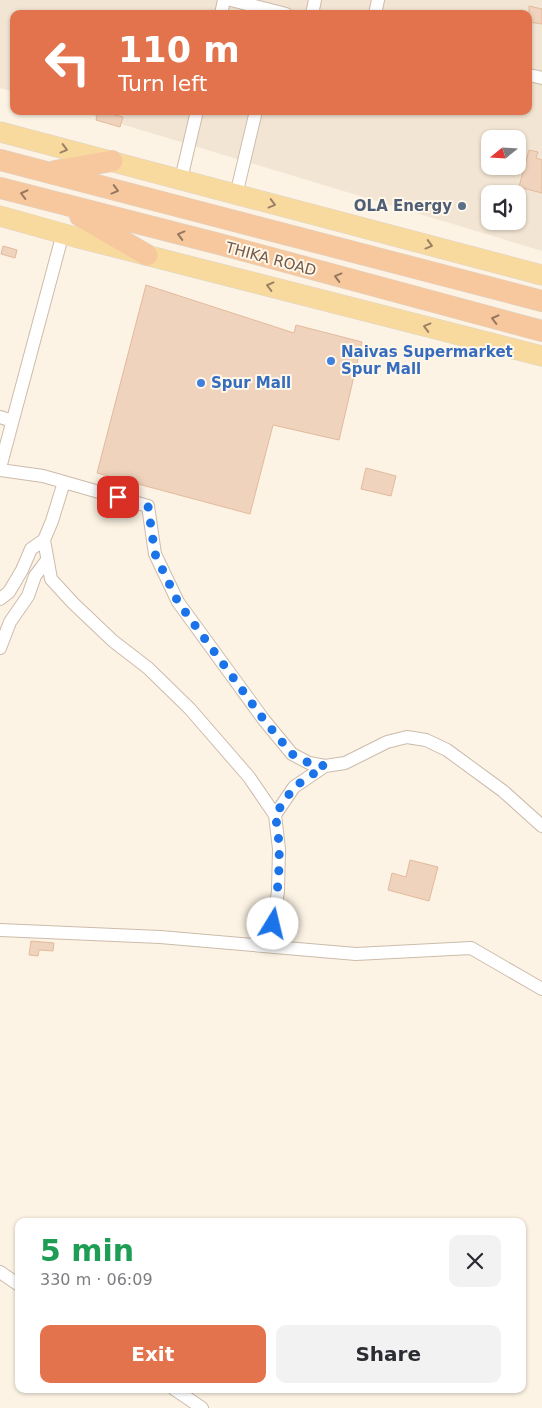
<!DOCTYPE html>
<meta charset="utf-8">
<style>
body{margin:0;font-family:"DejaVu Sans",sans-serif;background:#f2f2f3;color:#2b2b33;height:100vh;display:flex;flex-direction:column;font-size:19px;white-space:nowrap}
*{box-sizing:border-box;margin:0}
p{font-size:16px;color:#7c7c81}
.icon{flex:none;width:28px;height:28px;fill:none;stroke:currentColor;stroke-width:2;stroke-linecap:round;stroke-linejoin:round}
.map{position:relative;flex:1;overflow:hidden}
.panel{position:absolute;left:15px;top:1218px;width:511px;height:175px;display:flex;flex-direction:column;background:#fff;border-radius:10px;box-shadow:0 1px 4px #0004}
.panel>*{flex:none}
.top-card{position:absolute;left:10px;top:10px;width:522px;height:105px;border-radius:10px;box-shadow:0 1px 4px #0004;background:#e3734c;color:#fff;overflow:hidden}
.needle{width:32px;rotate:252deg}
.controls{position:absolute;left:481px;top:130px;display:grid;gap:10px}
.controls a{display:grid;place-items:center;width:45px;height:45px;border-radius:10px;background:#fff;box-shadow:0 1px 4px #0004;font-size:25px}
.pin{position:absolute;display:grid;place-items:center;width:42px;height:42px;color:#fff;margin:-21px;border-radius:10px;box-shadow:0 2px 8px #0006}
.me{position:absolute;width:55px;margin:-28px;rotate:9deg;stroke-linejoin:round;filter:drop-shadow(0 0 4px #0008)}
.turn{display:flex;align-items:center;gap:18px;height:105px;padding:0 25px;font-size:22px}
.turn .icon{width:65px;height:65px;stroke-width:2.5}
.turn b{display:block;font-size:35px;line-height:42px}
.round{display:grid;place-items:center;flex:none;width:52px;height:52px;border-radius:10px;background:#f2f2f3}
.overview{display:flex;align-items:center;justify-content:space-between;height:85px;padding:0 25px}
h1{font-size:30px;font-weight:600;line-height:38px;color:#1e9e55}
.primary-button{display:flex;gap:10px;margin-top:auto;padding:10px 25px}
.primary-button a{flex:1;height:58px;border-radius:10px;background:#e3734c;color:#fff;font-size:20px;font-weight:600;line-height:58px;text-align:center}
.primary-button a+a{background:#f2f2f3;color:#2b2b33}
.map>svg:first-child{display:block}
.residential{fill:#f3e5d3;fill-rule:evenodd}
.building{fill:#f0d3bc;stroke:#e3ba9d}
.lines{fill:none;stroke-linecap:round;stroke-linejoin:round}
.minor-casing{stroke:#cdbbab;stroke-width:14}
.primary-casing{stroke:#dbd4d0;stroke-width:21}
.trunk-casing{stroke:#dbd4d0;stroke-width:22}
.minor{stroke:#fff;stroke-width:12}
.primary{stroke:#f9da9e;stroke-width:20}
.trunk{stroke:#f7c89d;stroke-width:21}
.oneway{stroke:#9c8063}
.oneway2{stroke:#95765f}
.route{stroke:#1a73e8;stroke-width:9;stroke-dasharray:0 16.2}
.service-dot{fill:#5c6f8a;stroke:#fff7ea;stroke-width:2}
.shop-dot{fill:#3f7fe0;stroke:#fff7ea;stroke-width:2}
.labels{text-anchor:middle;stroke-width:4;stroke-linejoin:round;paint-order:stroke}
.service-label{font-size:15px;font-weight:bold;fill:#4e5e75;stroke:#fff7ea;text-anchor:end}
.street-label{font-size:15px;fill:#745a4a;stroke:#fff7ea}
.shop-label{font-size:15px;font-weight:bold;fill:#366cbe;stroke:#fff7ea;text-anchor:start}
</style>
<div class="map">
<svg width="542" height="1408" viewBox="0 0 542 1408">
<rect width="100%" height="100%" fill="#fcf3e4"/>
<path class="residential" d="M0 0H542V251L78 111H529V14H14V92L0 88ZM490 139H518V166H490ZM490 194H518V221H490Z"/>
<path class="building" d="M529 6 542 9V24L529 22Z
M98 111 123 117 120 127 96 120Z
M529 150 538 152 536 158 542 160V193L519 187Z
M3 246 17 250 15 258 1 254Z
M146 285 294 333 296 325 362 342 339 440 273 425 250 514 97 473Z
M366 468 396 476 391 496 361 489Z
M410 860 438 867 429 901 388 890 392 873 406 877Z
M31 941 54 943 53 951 39 950 38 956 29 955Z"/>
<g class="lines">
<g class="minor-casing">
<path id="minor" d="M231 0 286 14
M221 14 224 0
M312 14 315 0
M375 14 378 0
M529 75 542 78
M181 179 197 111
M236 195 256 111
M0 417 12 421
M0 468 63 233
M0 470 43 476 148 506 155 554 178 602 264 720 292 754 309 763 325 766 345 763 387 742 407 737 426 740 447 750 503 791 542 826
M64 482 52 521 44 540 51 579 73 603 113 641 148 668 190 709 249 777 275 815 279 849 278 891 273 925 278 947
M0 599 9 592 22 570 31 549 44 540
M0 648 10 622 28 596 35 576 47 560
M275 815 294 787 325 766
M0 930 160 937 356 954 471 948 542 989
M0 1272 19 1285
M174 1389 202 1408"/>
</g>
<g class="primary-casing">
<path id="primary" d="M0 132 542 275
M0 216 75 237 542 356"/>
</g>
<g class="trunk-casing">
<path id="trunk" d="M0 160 542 301
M55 171 112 161
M0 188 223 245 542 331
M80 216 147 255"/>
</g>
<use href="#minor" class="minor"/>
<use href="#primary" class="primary"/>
<use href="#trunk" class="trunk"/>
</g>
<defs><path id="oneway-chevron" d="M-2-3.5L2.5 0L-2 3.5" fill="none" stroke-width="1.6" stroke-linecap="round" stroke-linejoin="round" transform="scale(1.25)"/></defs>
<g class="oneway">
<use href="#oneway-chevron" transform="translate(64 149) rotate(15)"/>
<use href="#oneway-chevron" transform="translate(272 204) rotate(15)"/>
<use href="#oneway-chevron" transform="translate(429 245) rotate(15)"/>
<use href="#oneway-chevron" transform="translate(270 286) rotate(-166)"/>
<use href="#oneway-chevron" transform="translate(427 327) rotate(-165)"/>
</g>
<g class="oneway2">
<use href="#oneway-chevron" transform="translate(115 190) rotate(15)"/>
<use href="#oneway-chevron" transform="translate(24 194) rotate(-166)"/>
<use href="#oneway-chevron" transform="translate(181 235) rotate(-165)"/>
<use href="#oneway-chevron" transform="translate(338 277) rotate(-165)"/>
<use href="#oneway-chevron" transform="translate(495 319) rotate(-166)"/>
</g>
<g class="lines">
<path class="route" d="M118 497 148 506 155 554 178 602 264 720 292 754 309 763 325 766 294 787 275 815C283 851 278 889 273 924"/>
</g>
<circle class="service-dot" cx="462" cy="206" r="5"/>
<g class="shop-dot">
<circle cx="331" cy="361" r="5"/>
<circle cx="201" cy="383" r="5"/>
</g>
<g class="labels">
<g class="service-label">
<text x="452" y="211">OLA Energy</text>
</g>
<g class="street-label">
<text transform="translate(271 259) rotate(15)" y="5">THIKA ROAD</text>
</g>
<g class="shop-label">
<text x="341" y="357">Naivas Supermarket<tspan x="341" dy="17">Spur Mall</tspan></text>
<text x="211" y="388">Spur Mall</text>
</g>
</g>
</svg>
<div class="controls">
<a><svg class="needle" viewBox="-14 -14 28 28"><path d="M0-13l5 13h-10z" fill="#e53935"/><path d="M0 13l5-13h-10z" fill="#7c7c81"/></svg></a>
<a><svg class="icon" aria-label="sound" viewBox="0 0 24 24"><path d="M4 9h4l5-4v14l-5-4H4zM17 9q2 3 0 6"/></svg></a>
</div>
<div class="pin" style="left:118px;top:497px;background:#d93025"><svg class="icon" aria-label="arrive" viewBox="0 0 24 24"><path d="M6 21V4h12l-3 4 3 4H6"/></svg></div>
<svg class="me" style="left:273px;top:924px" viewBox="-20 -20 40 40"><circle r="19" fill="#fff"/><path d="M0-13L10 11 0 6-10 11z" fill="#1a73e8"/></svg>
<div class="top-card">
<div class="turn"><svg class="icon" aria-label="left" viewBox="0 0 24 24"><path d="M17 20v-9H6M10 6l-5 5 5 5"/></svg><div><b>110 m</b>Turn left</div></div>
</div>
<section class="panel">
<div class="overview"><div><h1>5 min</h1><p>330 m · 06:09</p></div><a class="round"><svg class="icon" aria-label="close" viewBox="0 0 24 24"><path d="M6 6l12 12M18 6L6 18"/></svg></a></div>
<div class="primary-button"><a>Exit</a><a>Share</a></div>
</section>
</div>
